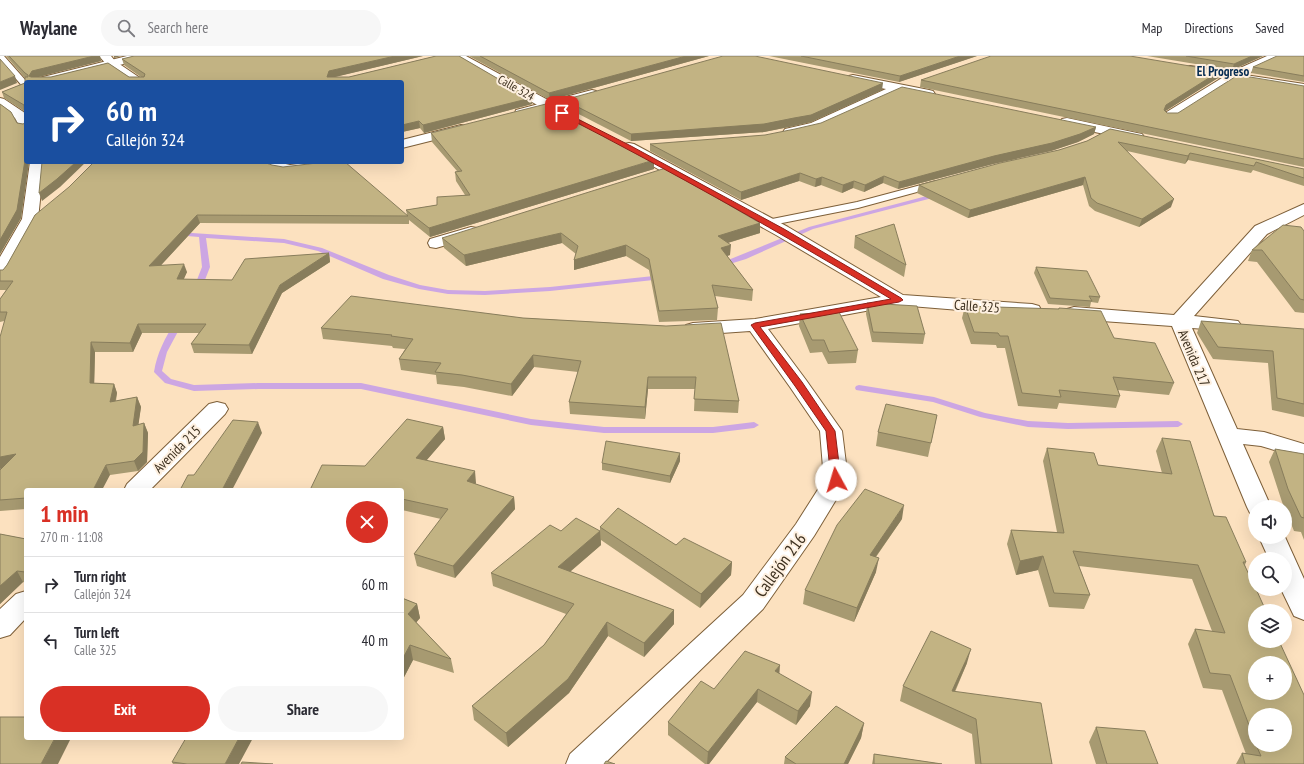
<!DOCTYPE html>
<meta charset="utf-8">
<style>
body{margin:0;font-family:"PT Sans Narrow",sans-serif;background:#f7f7f7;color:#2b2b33;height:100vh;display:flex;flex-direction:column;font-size:15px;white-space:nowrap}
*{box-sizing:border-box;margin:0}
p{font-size:13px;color:#7c7c81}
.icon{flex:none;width:22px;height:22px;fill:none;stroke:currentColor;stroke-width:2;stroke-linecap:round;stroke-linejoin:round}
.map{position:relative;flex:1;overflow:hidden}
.drawer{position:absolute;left:24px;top:432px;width:380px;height:252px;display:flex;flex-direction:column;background:#fff;border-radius:4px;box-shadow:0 4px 16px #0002}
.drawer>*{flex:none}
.hud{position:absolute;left:24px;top:24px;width:380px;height:84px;border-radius:4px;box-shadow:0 4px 16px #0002;background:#1a4fa0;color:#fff;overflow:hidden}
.buttons{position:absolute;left:1248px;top:444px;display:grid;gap:8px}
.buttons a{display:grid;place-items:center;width:44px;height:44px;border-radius:50%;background:#fff;box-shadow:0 4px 16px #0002;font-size:20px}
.pin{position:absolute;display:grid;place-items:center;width:34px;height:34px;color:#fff;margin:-17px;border-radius:8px;box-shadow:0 2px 6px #0006}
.me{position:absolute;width:44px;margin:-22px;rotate:354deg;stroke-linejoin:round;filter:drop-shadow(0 0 3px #0008)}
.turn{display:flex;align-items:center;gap:14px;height:84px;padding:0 16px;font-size:18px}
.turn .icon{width:52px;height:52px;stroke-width:2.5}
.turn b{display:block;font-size:28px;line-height:34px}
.round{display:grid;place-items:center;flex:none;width:42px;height:42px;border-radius:21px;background:#f7f7f7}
.headline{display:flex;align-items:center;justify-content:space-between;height:68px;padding:0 16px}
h1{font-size:24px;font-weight:700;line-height:30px;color:#d93025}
.primary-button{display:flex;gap:8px;margin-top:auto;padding:8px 16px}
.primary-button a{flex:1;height:46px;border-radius:24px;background:#d93025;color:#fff;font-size:16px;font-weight:700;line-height:46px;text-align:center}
.primary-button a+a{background:#f7f7f7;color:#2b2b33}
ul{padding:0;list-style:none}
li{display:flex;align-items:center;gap:12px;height:56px;padding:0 16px;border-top:1px solid #e1e1e2}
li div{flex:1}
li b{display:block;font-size:15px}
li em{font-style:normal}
header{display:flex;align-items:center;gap:24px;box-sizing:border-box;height:56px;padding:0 20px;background:#fff;border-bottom:1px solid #e1e1e2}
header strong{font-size:19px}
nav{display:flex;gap:22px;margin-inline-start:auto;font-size:14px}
.search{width:280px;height:36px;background:#f7f7f7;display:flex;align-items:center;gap:10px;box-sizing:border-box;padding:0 14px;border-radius:22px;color:#7c7c81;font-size:15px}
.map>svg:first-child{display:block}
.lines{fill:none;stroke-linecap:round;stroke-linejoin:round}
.stream{fill:#cca6e3;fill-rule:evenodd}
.lane-casing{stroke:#7d5f39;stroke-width:2}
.street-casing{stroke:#7d5f39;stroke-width:2}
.secondary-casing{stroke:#7d5f39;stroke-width:2}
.lane{fill:#fff;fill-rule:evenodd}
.street{fill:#fff;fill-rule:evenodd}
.secondary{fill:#fff;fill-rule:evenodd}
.wall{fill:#a79a71;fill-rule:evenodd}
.shaded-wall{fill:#887d5c}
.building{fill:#c2b383;stroke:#887d5c;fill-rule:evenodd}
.route{fill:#d93025;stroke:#8d1f18}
.labels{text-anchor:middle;stroke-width:4;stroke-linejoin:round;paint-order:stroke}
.far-street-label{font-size:12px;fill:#3d301f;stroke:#fef0e0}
.far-neighbourhood-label{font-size:13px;font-weight:bold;fill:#062c52;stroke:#fef0e0}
.street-label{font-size:14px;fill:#3d301f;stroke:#fef0e0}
.near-street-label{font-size:17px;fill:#3d301f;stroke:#fef0e0}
</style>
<header>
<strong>Waylane</strong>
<div class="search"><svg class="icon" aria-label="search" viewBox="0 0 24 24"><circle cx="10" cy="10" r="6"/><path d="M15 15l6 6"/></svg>Search here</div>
<nav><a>Map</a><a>Directions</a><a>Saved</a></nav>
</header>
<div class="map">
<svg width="1304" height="708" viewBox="0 0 1304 708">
<rect width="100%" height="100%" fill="#fce1bf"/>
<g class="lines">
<path class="stream" d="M938 137 940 138V140L813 173 746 203 720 211 716 209 809 171Z
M177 176 284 183 322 192 389 219 420 229 448 234 485 235 550 231 663 219 667 221 663 223 550 235 485 239 448 238 419 233 383 223 318 195 284 187 206 182 210 211 201 234 197 236 193 234 202 211 199 181 175 179 174 178Z
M175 266H178L182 268 167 296 162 315 171 323 194 329 258 327H361L531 363 604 371H713L754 366 759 369 754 372 713 377H604L531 369 361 333H258L194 335 165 327 154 316C157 297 165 282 175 266Z
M859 329 934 341 985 357 1028 365 1068 367 1178 365 1183 368 1178 371 1068 373 1028 371 980 361 933 346 856 334 855 332 856 330Z"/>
<g class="lane-casing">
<path id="lane" d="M0 0H4L27 26H26V31H23L0 4Z
M936 125 939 126 941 128 939 130 858 152 767 170 762 167 767 164 857 146Z"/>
</g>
<g class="street-casing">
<path id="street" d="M127 0H149L147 2 53 26H33L35 23Z
M452 0H466L574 58 576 61 574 64H564L454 2Z
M1267 0H1282L1280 2 1245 19 1304 28V36L1235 24 1175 63H1165L1163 60 1165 57 1222 22 1186 15 1184 13 1186 11 1190 10 1231 16Z
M853 19 929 34 933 35 935 38 933 41 929 42 900 36 820 73 790 80 785 79 783 76 785 73 811 67 886 33 849 26 847 23 849 20Z
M0 42 4 43 25 57 26 59V74L21 73 15 62 0 52Z
M1067 62 1137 77 1142 78 1144 81 1142 84 1137 85 1062 69 1060 66 1062 63Z
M629 87 634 88 788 171 903 239 1032 248 1039 250 1041 254 1039 258 1032 260 898 249 768 273 806 324 842 375 848 424 814 480 763 553 604 708H566L570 698 743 539 796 468 824 424 820 375 790 331 750 275 693 279 686 277 683 273 686 269 693 267 755 263 881 241 776 179 624 94 622 91 624 88Z
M30 106H44L38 163 9 217 6 221 0 222V201L22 163Z
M1304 148V159L1267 178 1194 260 1238 265 1241 269 1238 273 1231 275 1192 272 1237 373 1264 376 1304 388V403L1261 390 1243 388 1271 451H1255V458L1250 457 1247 451 1172 270 1074 263 1067 261 1064 257 1067 253 1074 251 1174 259 1255 170Z
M471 171 477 172 479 176 477 180 436 192 430 191 428 187 430 183Z
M217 346 225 348 228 353 225 358 150 434H124L127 428 209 348Z
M1259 481H1285L1304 523V564L1294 560 1281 533H1285V503H1269Z
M26 535V562L10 579 0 582V553L16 538Z"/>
</g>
<g class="secondary-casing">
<path id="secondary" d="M99 0H111L115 5 146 26H132L107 9Z
M592 34 596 35 598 38 596 41 521 61 516 60 515 57 516 54Z
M461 69 466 70 468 73 466 76 402 92V84Z
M259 106H277L290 109 315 106H339L337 109C318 114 273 126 259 106Z"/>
</g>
<use href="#lane" class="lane"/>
<use href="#street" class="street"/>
<use href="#secondary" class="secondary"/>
</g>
<path class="wall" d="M6 0H100L101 5 37 21H51L108 7 129 21H141L124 9 122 3 134 0H423L334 21H349L436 0H459L531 42 532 48 424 77 420 72 402 76V26H26V106H29L21 162 0 198V48L11 56 17 67 23 68 25 67 24 55 4 42 2 36 25 27V22Z
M469 0H709L550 44Z
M769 0H977L899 26Z
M1147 0H1263L1232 14Z
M1304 0V26L1251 17 1253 11Z
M1218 22 1165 55 1167 57H1178L1304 30V111L920 31 921 24Z
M882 34 811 66 794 70 764 76 631 85 565 51 564 44Z
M1096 71 1094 78 1078 86 1051 95 993 108 898 133 883 127 864 136 853 132 842 137 821 129 815 131 799 125 741 144 650 95V88Z
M1110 73 1304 113V130L1253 114 1251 117 1188 104 1185 108 1127 95 1171 151 1139 171 1095 155 1089 150 1083 129 968 162 917 137 919 129 1059 94 1087 85Z
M431 77 654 113 430 181 409 164V168L200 167 161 209 187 216 183 223 232 224 329 197 330 206 282 237 252 298 194 297 191 288 199 277H142L133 296H95L94 327 114 328 117 337 116 345 137 341 141 351 138 369 144 367 148 377 147 406 138 415 110 419 26 434V453L0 455V414L1 412 4 265 0 266V243L6 234H0V214H3L7 209 35 159H407L406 154 437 149 465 139 456 125 455 116 457 115 432 86Z
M722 140V145L760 177 728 187 730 199 727 200 753 234 752 245 715 240 718 252 717 264 659 266 649 214 626 200 574 214 576 198 562 187 466 210 444 192 442 182Z
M1304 175V257L1295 256 1257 206 1248 205 1252 194Z
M855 180 906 209 904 221 854 192Z
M1036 211 1100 241 1098 247 1091 246 1090 251 1048 248 1034 217Z
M867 247 925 278 923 288 872 286 866 258Z
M965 250 1058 253 1059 252 1114 282 1174 327 1169 339 1118 334 1120 340 1116 352 1059 347 1057 353 1018 350 1005 292H997L996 289 971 288 962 262Z
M800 258 858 294 856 307 828 308 822 296 810 297 799 270Z
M523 262 666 270 739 345 738 357 694 355 695 333H648L645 363 570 358 569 346 578 316 534 311 512 340 464 331 437 328 436 319 401 314 399 303 405 293 393 292 392 290 323 283 321 272Z
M1201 265 1304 273V361L1272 354 1268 307 1213 303 1197 277Z
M937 359 928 401 876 390 878 376Z
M443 371 445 383 426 405 476 427 475 428 514 441 515 453 455 522 417 510 414 498 441 463 402 454V434L365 410Z
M1162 382 1246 506 1245 509 1304 708H1236L1242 697 1246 698 1222 634 1203 632 1188 588 1195 573 1212 575 1192 523 1079 510 1090 539 1084 553 1049 551 1038 514 1016 519 1007 488 1011 474 1057 476 1043 405 1047 392 1098 409 1162 417 1156 395ZM1255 659 1285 689H1255Z
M1275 393 1304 398V484L1301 476 1294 475 1285 453V451H1284L1282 446 1269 406Z
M680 405 670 427 602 414V407Z
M902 463 876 501V516L854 566 803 548 805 534Z
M600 471 676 489 732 506 731 519 700 552 601 484V489L570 516 674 554V568L644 601 608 580 569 637 508 691 474 664 472 650 544 589 566 558 493 530 491 517 561 475H600Z
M0 478 26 483V527L23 526 0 548Z
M402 542 417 548 420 562 416 566 451 603 454 617 413 604 402 625Z
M967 607 955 636 1052 708H975L972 678 900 645 903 630Z
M779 618 810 650 796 669 757 646 709 708H705L668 679V666L714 633Z
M864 667 861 682 848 708H784L785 701Z
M1096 671 1158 708H1096L1089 686Z
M874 698 942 708H872Z
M172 706 239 708H173Z"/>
<path class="shaded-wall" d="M94 0H100L101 5 35 22 31 26 29 20 32 15Z
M114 0H121L114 2Z
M395 0H423L331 22 327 21 329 15Z
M686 0H709L550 44 549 37Z
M960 0H977L899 26 900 20Z
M1252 0H1263L1232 14 1234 8Z
M1220 15 1218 22 1164 56V54L1166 49Z
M15 20 17 27 0 34V26Z
M883 27 882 34 811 66 794 70 764 76 631 85V78Z
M531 42 532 48 424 77 423 69Z
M419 65 420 72 402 76V69Z
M1096 71 1094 78 1078 86 1051 95 993 108 898 133 899 126Z
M1190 97 1188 104 1185 108 1188 100Z
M26 98V106H29L21 162 0 198V184Z
M654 104V113L430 181 429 172Z
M76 106H86L60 131 42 145 39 137Z
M290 106H302L290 107Z
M800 117 799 125 741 144V136Z
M884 120 883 127 864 136 865 129Z
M822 121 821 129 815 131 816 123Z
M1085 121 1083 129 968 162 970 154Z
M854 125 853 132 842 137 843 129Z
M722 140 721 150 717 142Z
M1174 143 1171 151 1139 171 1142 163Z
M197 159 200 167 152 219 149 210Z
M760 167V177L717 190 718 180Z
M561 177 562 187 466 210 464 199Z
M626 189V200L574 214V204Z
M731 189 730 199 720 202 721 192Z
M329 197 330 206 282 237 252 298 249 289 280 229Z
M184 208 187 216 180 232 177 223Z
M138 268 142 277 133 296 130 287Z
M91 286 95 296 94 336 90 327Z
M533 299 534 311 512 340 511 328Z
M648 321V333L645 363V351Z
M114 328 117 337 113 356 110 346Z
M137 341 141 351 137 379 133 370Z
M258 366 262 377 232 434H222Z
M144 367 148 377 147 406 138 415 134 405Z
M443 371 445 383 418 414 416 402Z
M680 397V405L670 427V420Z
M16 398 21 408 0 413V401Z
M106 409 110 419 102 434H93Z
M475 415 476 427 469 437 467 425Z
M514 441 515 453 455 522 453 510Z
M904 449 902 463 867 513 870 499Z
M600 475 601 489 559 525 558 511Z
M1043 500 1038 514 1016 519 1020 505Z
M879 502 876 516 854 566 857 552Z
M732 506 731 519 700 552 701 538Z
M17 515 23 526 0 548V530Z
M417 548 420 562 411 573 408 558Z
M674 554V568L644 601V587Z
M607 566 608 580 569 637 508 691 506 677Z
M410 589 413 604 402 625V604Z
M971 593 967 607 948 650 952 635Z
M780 609 779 623 775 615Z
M758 633 757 646 709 708H707L708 696Z
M812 636 810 650 796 669 798 655Z
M864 667 861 682 848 708H844Z
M55 682H71L58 708H41Z
M239 682H253L239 708H225Z"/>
<path class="building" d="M9 0H94L32 15 29 20 31 21H51L108 7 129 21H144L145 18 122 3 134 0H395L329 15 327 21H349L436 0H459L531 42 423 69 419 65 402 69V26H26V98L17 154 0 184V48L11 56 17 67 23 68 25 67 24 49 2 36 25 27V21H28V19L25 17Z
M480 0H686L549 37Z
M723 0H755L883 27 811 59 794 62 764 68 631 78 564 44Z
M801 0H960L900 20Z
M991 0H1130L1220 15 1166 49 1164 54 1167 57H1178L1238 19 1304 30V103L921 24Z
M1186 0H1252L1234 8Z
M1277 0H1304V20L1253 11Z
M0 3 15 20 0 26Z
M902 31 1096 71 1080 78 1052 87 994 100 899 126 884 120 865 129 854 125 843 129 822 121 816 123 800 117 741 136 650 88 765 79 795 73 821 67Z
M546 48 654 104 429 172 406 154 437 149V141L470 139 455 116 462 115 431 77Z
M1110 73 1304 113V122L1256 106 1254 110 1190 97 1188 100 1118 86 1174 143 1142 163 1097 147 1091 142 1085 121 970 154 919 129 1000 107 1059 94 1087 85Z
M42 106H76L57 123 39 137Z
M94 106H263L272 109 283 111 317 107 323 106H345L408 160 197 159 149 210 184 208 177 223 232 224 245 203 329 197 280 229 249 289 191 288 206 268H138L130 287 91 286 90 327 114 328 110 346 137 341 133 370 144 367 143 396 134 405 106 409 93 434H26V442L0 444V414L16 398 0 401V281L7 256H0V243L13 225H0V214H3L7 209 35 159 69 131Z
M669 111 722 140 717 142 760 167 718 180 731 189 721 192 753 234 712 229 718 252 659 255 649 203 626 189 574 204 578 190 561 177 464 199 442 182Z
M894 168 906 209 855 180Z
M1283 169 1301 171 1304 175V244L1300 243 1262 194H1252Z
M1036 211 1087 215 1100 241 1089 240 1092 245 1050 242Z
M351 240 523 262 666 270 721 267 739 345 694 343 696 321H648L645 351 569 346 581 305 533 299 511 328 462 319 435 316 441 307 399 303 413 283 391 280 392 279 321 272Z
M867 247 917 250 925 278 873 276Z
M965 250 1059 253V252L1101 255 1114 282 1155 287 1174 327 1113 321 1120 340 1059 334 1061 341 1022 337 1008 280H1000L998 277 974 276Z
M839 256 858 294 829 296 824 284H812L800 258Z
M1201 265 1304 273V348L1277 342 1273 295 1218 291Z
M886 348 937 359 931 387 878 376Z
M407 363 443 371 416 402 475 415 467 425 514 441 453 510 414 498 448 453 402 443V434H310L322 409 365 410Z
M233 364 258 366 222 434H180L188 419H194Z
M1162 382 1190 385 1214 460 1226 461 1246 506H1243L1255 531V533H1256L1266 555H1255V585H1279L1304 639V708H1245L1242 697 1261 700 1256 689H1285V659H1255V685L1230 619 1210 617 1195 573 1225 577 1198 509 1073 495 1090 539 1054 537 1043 500 1020 505 1011 474 1064 477 1047 392 1094 397 1098 409 1172 418ZM1255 607H1285V637H1255Z
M606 385 680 397 670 420 602 407Z
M1275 393 1304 398V462L1301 461 1288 433Z
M865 433 904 449 870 499 879 502 857 552 805 534 837 469Z
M618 452 676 489 684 482 732 506 701 538 600 471Z
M576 462 600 475 558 511 674 554 644 587 607 566 568 623 506 677 472 650 544 589 574 548 491 517 550 469 561 475Z
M0 478 26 483V516H25L17 515 0 530Z
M402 542 417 548 408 558 451 603 410 589 402 604Z
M931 575 971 593 952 635 1041 647 1052 708H981L976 663 903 630Z
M745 595 780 609 775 615 812 636 798 655 758 633 708 696 668 666 701 625 714 633Z
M836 650 864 667 844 708H796L785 701Z
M0 661H26V682H55L41 708H0Z
M1096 671 1145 675 1158 708H1107Z
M186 682H239L225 708H187L172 706Z
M874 698 942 708H874Z
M606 705 615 708H604Z
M242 706 273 708H241Z"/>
<path class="route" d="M562 55 631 90 784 173 901 242 903 244 899 246 760 271 802 326 835 375 841 424 839 427 836 428 831 424 826 375 795 330 751 269 755 267 891 243C783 178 673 116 560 58L559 57Z"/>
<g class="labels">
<g class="far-street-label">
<text transform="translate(516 32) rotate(29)" y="4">Calle 324</text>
</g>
<g class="far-neighbourhood-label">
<text x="1223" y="20">El Progreso</text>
</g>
<g class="street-label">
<text transform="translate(977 250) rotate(4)" y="5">Calle 325</text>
<text transform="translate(1194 302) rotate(67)" y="5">Avenida 217</text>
<text transform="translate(177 393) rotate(-45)" y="5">Avenida 215</text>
</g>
<g class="near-street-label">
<text transform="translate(780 509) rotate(-54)" y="6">Callejón 216</text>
</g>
</g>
</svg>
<div class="buttons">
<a><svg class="icon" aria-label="sound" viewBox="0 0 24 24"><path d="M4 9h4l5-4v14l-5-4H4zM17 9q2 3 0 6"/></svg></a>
<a><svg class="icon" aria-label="search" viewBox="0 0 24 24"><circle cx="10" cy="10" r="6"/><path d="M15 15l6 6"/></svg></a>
<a><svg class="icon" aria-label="layers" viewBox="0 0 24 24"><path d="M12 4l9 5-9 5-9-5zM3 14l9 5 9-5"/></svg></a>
<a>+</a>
<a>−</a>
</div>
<div class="pin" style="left:562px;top:57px;background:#d93025"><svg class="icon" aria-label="arrive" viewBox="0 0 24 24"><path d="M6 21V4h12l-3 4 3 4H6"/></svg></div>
<svg class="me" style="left:836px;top:424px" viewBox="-20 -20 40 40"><circle r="19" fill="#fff"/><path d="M0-13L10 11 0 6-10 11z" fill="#d93025"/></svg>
<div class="hud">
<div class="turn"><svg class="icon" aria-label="right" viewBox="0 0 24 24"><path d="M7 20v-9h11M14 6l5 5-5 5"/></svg><div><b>60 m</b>Callejón 324</div></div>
</div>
<section class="drawer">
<div class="headline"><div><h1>1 min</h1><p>270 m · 11:08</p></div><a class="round" style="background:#d93025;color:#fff"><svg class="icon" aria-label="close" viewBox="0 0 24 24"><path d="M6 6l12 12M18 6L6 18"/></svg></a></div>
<ul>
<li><svg class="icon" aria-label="right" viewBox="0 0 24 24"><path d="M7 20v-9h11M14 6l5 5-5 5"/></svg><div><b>Turn right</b><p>Callejón 324</p></div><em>60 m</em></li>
<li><svg class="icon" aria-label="left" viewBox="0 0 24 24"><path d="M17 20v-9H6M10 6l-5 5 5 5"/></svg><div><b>Turn left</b><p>Calle 325</p></div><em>40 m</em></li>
</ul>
<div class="primary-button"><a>Exit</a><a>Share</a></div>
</section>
</div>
